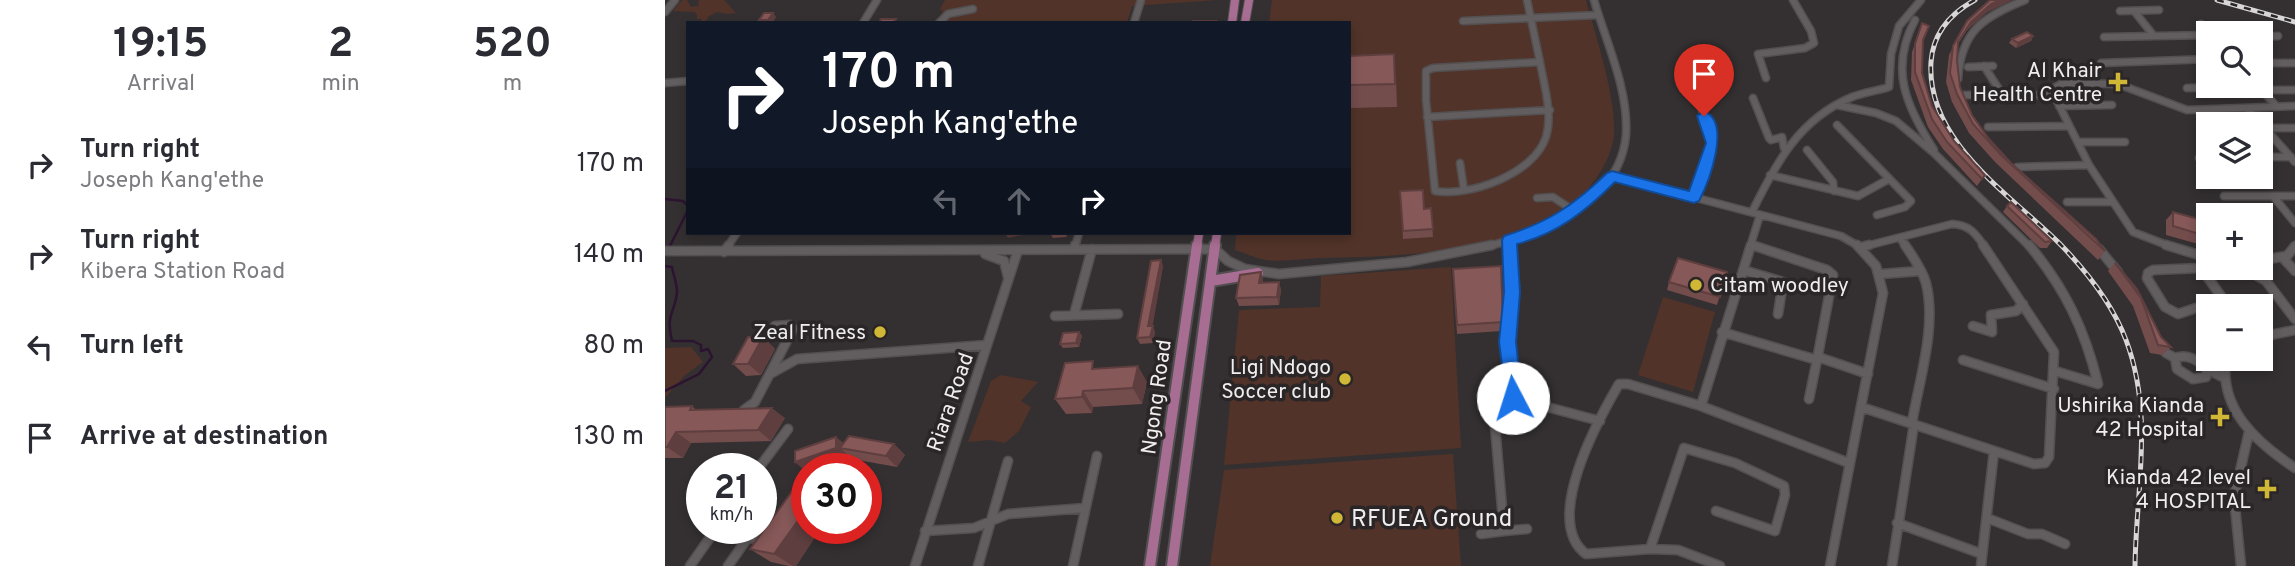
<!DOCTYPE html>
<meta charset="utf-8">
<style>
body{margin:0;font-family:Overpass,sans-serif;background:#f7f7f7;color:#2b2b33;height:100vh;display:flex;flex-direction:column;font-size:26px;white-space:nowrap}
*{box-sizing:border-box;margin:0}
p{font-size:23px;color:#7c7c81}
.icon{flex:none;width:38px;height:38px;fill:none;stroke:currentColor;stroke-width:2;stroke-linecap:round;stroke-linejoin:round}
.map{position:relative;flex:1;overflow:hidden}
.details{display:flex;flex-direction:column;background:#fff;width:665px}
.details>*{flex:none}
.top-card{position:absolute;left:21px;top:21px;width:665px;height:214px;border-radius:0px;box-shadow:0 4px 10px #0003;background:#111827;color:#fff;overflow:hidden}
.buttons{position:absolute;left:1531px;top:21px;display:grid;gap:14px}
.buttons a{display:grid;place-items:center;width:77px;height:77px;border-radius:0px;background:#fff;box-shadow:0 4px 10px #0003;font-size:35px}
.speed{position:absolute;left:21px;top:453px;display:flex;gap:14px;font-size:35px;font-weight:700;text-align:center}
.speed>*{display:grid;place-content:center;width:91px;height:91px;border-radius:50%;background:#fff;box-shadow:0 4px 10px #0003;line-height:1}
.speed small{font-size:18px;font-weight:400}
.speed .limit{border:10px solid #d22;background:#fff;color:#111}
.pin{position:absolute;display:grid;place-items:center;width:60px;height:60px;color:#fff;margin:-72px -30px;border-radius:50% 50% 50% 0;rotate:-45deg;box-shadow:0 0 7px #0007}
.pin .icon{rotate:45deg}
.me{position:absolute;width:77px;margin:-38px;rotate:355deg;stroke-linejoin:round;filter:drop-shadow(0 0 5px #0008)}
.turn{display:flex;align-items:center;gap:24px;height:147px;padding:0 21px;font-size:32px}
.turn .icon{width:91px;height:91px;stroke-width:2.5}
.turn b{display:block;font-size:49px;line-height:60px}
.lanes{display:flex;align-items:center;height:66px;padding:0 21px;background:#0003;justify-content:center;gap:35px;direction:ltr}
.lanes .off{opacity:.35}
.eta{display:flex;justify-content:space-evenly;align-items:center;height:119px;text-align:center}
.eta b{font-size:42px;font-weight:700;line-height:49px}
ul{padding:0;list-style:none}
li{display:flex;align-items:center;gap:21px;height:91px;padding:0 21px}
li div{flex:1}
li b{display:block;font-size:26px}
li em{font-style:normal}
main{display:flex;flex:1;min-height:0}
.map>svg:first-child{display:block}
.green{fill:#513329}
.lines{fill:none;stroke-linecap:round;stroke-linejoin:round}
.stream{stroke:#2c1430;stroke-width:2.5}
.minor-far1-casing{stroke:#524f50;stroke-width:9}
.minor-casing{stroke:#524f50;stroke-width:11}
.major-far1-casing{stroke:#524f50;stroke-width:10}
.major-casing{stroke:#524f50;stroke-width:14}
.minor-far1{stroke:#625d5e;stroke-width:6}
.minor{stroke:#625d5e;stroke-width:8}
.major-far1{stroke:#a86d93;stroke-width:8}
.major{stroke:#a86d93;stroke-width:10}
.rail-casing{stroke:#d8d6d6;stroke-width:5}
.rail{stroke:#2a2627;stroke-width:2.5;stroke-dasharray:7;stroke-linecap:butt}
.wall{fill:#734c4c}
.shaded-wall{fill:#5e3e3e}
.building{fill:#865858;stroke:#5e3e3e;stroke-width:2}
.route{fill:#1a73e8;stroke:#114b97;stroke-width:2}
.poi-dot{fill:#d0b736;stroke:#2a2627;stroke-width:2.5}
.labels{text-anchor:middle;stroke-width:7;stroke-linejoin:round;paint-order:stroke}
.poi-label{font-size:21px;fill:#efeded;stroke:#2a2627;text-anchor:end}
.street-label{font-size:21px;fill:#efeded;stroke:#2a2627}
.near-poi-label{font-size:24px;fill:#efeded;stroke:#2a2627;text-anchor:start}
</style>
<main>
<section class="details">
<div class="eta">
<div><b>19:15</b><p>Arrival</p></div>
<div><b>2</b><p>min</p></div>
<div><b>520</b><p>m</p></div>
</div>
<ul>
<li><svg class="icon" aria-label="right" viewBox="0 0 24 24"><path d="M7 20v-9h11M14 6l5 5-5 5"/></svg><div><b>Turn right</b><p>Joseph Kang'ethe</p></div><em>170 m</em></li>
<li><svg class="icon" aria-label="right" viewBox="0 0 24 24"><path d="M7 20v-9h11M14 6l5 5-5 5"/></svg><div><b>Turn right</b><p>Kibera Station Road</p></div><em>140 m</em></li>
<li><svg class="icon" aria-label="left" viewBox="0 0 24 24"><path d="M17 20v-9H6M10 6l-5 5 5 5"/></svg><div><b>Turn left</b></div><em>80 m</em></li>
<li><svg class="icon" aria-label="arrive" viewBox="0 0 24 24"><path d="M6 21V4h12l-3 4 3 4H6"/></svg><div><b>Arrive at destination</b></div><em>130 m</em></li>
</ul>
</section>
<div class="map">
<svg width="1630" height="566" viewBox="0 0 1630 566">
<rect width="100%" height="100%" fill="#343031"/>
<path class="green" d="M17 0H22L26 7 33 6 34 0H59L71 13 63 14 52 12 43 17 40 23H36L37 19H32V14L29 12 8 11Z
M280 0H553L467 6 462 23H271L278 11 275 9Z
M607 0H921C930 35 957 113 947 146 938 177 912 205 883 221 825 254 720 257 654 258 637 259 617 262 600 260 590 258 580 253 570 250L571 233H684V23H604Z
M786 267 796 448 559 465 574 310 655 307 656 276Z
M998 297 1050 312 1028 392 973 375Z
M26 347 38 362 19 376 0 398V348Z
M336 375 373 382 356 401 366 407 354 431 340 443 325 440 303 442 326 381Z
M788 454 796 566H545L559 470Z"/>
<g class="lines">
<path class="stream" d="M0 199 18 201 23 206
M0 256 23 210
M0 266 7 267C8 274 12 283 12 291 11 312 0 313 7 341H28L36 345V351L43 349 47 357 34 374 0 391"/>
<g class="minor-far1-casing">
<path id="minor-far1" d="M862 0 875 62
M1455 11 1494 10
M1469 11 1489 36
M0 12 10 0
M1250 20C1224 69 1241 106 1269 150
M798 21 933 15
M198 23 212 0
M274 23 283 14 308 9
M469 23 476 0
M1536 24 1544 33
M1439 37 1544 35
M1596 37 1613 36
M1022 67a6 6 0 1 1 12 0a6 6 0 1 1-12 0Z
M875 62C879 85 888 114 881 137 869 174 805 197 770 191L761 100V71L768 68Z
M1436 63 1544 59
M1596 63H1630
M1319 66 1337 94
M1303 67 1328 66
M1024 71 1048 143 1029 197
M1101 78 1093 54 1140 48 1149 43 1146 31 1128 0
M1293 79C1296 31 1318 17 1360 0
M0 83 23 81
M1522 88 1593 86
M1596 89 1612 107
M1598 90H1630
M1300 95H1389
M1088 98 1104 138 1106 140 1117 137 1119 148
M1172 105 1211 113 1231 121 1269 153 1365 247
M1394 106 1447 105
M1582 108 1630 162
M762 117 885 110
M1172 125 1246 201 1240 207 1212 215
M1323 127 1404 126
M1537 128 1544 127
M1600 128H1630
M1414 142H1460
M1142 150 1168 182 1169 191
M1596 157H1626
M1534 158H1544
M795 163 799 190
M1352 167 1424 165
M1105 175 1193 196 1224 179
M948 176 1176 236 1195 247
M1559 196H1630
M1608 196 1630 223
M872 198 888 197 909 211
M1402 202H1448
M1087 212C1111 163 1134 119 1187 97 1199 92 1212 91 1224 87L1226 54 1234 26 1256 0
M1235 238 1241 247
M844 240V247
M1086 245 1092 247
M62 247 72 233
M410 247 414 233
M820 247C876 233 955 204 961 135 964 90 941 42 929 0
M1085 247 1095 215
M1197 247 1287 224C1305 225 1310 233 1320 247
M1507 247 1468 232 1424 165 1389 95V88L1398 83 1453 84 1522 110 1630 106"/>
</g>
<g class="minor-casing">
<path id="minor" d="M844 245 847 292 843 342 848 398 935 421
M1086 245 1036 406 1184 463
M1087 245 1162 270 1168 275 1152 360
M1240 245C1248 257 1257 269 1261 283 1272 327 1254 380 1247 423
M1364 245C1400 288 1420 330 1433 384L1390 371
M1501 245 1544 258
M1197 247 1204 245
M409 249 410 245
M1434 249 1453 272
M0 251 550 249 563 261 580 269 614 274 742 262 827 245
M59 252 64 245
M320 254 339 261 343 277
M1618 258 1630 271
M1596 260 1622 256 1630 246
M1536 268 1558 299 1513 314 1500 307 1482 278 1483 273 1488 270Z
M1578 268 1601 281 1630 319
M1078 270 1118 282 1113 314
M1216 274 1255 271
M409 315 427 249
M390 316 453 314
M1308 326 1327 332 1326 315 1351 311 1358 304
M1057 332 1152 360 1144 399
M1596 337 1630 330
M1496 345 1501 353 1510 358
M1153 357 1203 374
M1561 359C1554 409 1591 442 1630 468
M1298 360 1389 389
M1542 371 1541 377 1528 379 1512 369 1510 358C1530 351 1540 371 1558 377
M105 374 132 359 322 345
M1036 406 963 384H954C933 420 877 521 921 554L985 549 1013 550 1055 566
M1196 407 1369 464 1380 463 1384 457 1389 352 1318 245
M79 410 90 402 128 329 125 325 110 326
M93 469 123 429
M1322 518 1363 534H1377L1400 544
M1232 523 1317 554
M260 531 309 528 343 514 420 508
M839 531 862 529
M49 532 102 540
M816 534 839 531 829 414 833 404 848 398
M985 549 1019 448 1070 463 1119 486 1120 495 1110 531 1051 511
M25 566 51 529
M63 566 84 536
M250 566 353 250
M313 566 343 461
M408 566 432 456
M1165 566 1218 293 1211 266 1192 245
M1227 566 1249 424
M1316 566 1329 451
M1576 566 1569 497 1584 432"/>
</g>
<g class="major-far1-casing">
<path id="major-far1" d="M567 23 570 0
M580 23 584 0
M532 247 534 233
M550 247 552 233"/>
</g>
<g class="major-casing">
<path id="major" d="M546 281 593 273
M485 566 532 245
M507 566 550 245"/>
</g>
<use href="#minor-far1" class="minor-far1"/>
<use href="#minor" class="minor"/>
<use href="#major-far1" class="major-far1"/>
<use href="#major" class="major"/>
<g class="rail-casing">
<path id="rail" d="M1310 0C1286 13 1268 33 1266 62 1261 142 1345 194 1396 245 1422 272 1448 305 1461 340 1489 414 1471 490 1470 566
M1552 0 1630 22"/>
</g>
<use href="#rail" class="rail"/>
</g>
<path class="wall" d="M1325 0H1347L1322 12 1302 30 1293 44 1292 61 1295 87 1307 115 1324 139 1346 163 1440 251 1433 260 1330 162 1304 133 1287 102 1281 82 1284 55 1302 21Z
M111 17 107 23H96L94 20Z
M1257 23V73L1267 106 1289 141 1320 175 1312 186 1278 149 1263 127 1246 80 1247 52Z
M1368 36 1366 41 1351 48 1344 43 1347 39Z
M684 56 731 77 732 107 684 108Z
M735 191 759 209 766 208 768 237 738 239Z
M1342 206 1387 241 1382 248H1375L1338 212Z
M1508 212 1544 222V247L1501 235V220Z
M385 233H403L401 237 388 238Z
M1450 263 1472 289 1496 337 1506 347 1497 355 1485 353 1468 306 1443 271Z
M498 266 487 326 490 332 488 343 475 344 472 338Z
M788 269 838 322 837 331 792 334Z
M596 272 598 282H614L616 290 614 305 574 306 571 298Z
M1062 272 1052 305 1002 290 1004 282Z
M414 332 417 336 414 347 398 348 395 344Z
M98 337 110 349 96 375 81 376 68 364Z
M433 368 482 382 477 404 428 407 427 413 401 414 390 399Z
M27 406 31 410 120 418 106 441 26 443 18 458H0V407Z
M184 436 229 444 240 455 232 467 187 459 183 455V458L153 469H142V528H156L131 566H124L106 562 85 549 141 471 130 462V451L171 437 178 443Z"/>
<path class="shaded-wall" d="M1335 0H1347L1322 12 1302 30 1289 50 1306 22 1326 4Z
M108 13 111 17 107 23H106L103 20Z
M1368 36 1366 41 1351 48 1353 43Z
M340 233H358L357 235 343 238Z
M496 260 498 266 487 330 488 326 490 332 488 343 485 337 483 326Z
M596 272 598 280 597 291 594 283Z
M614 282 616 290 614 305 612 297Z
M414 332 417 336 414 347 411 343Z
M98 337 110 349 96 375 83 364Z
M473 366 482 382 477 404 468 388Z
M418 391 428 407 427 413 417 397Z
M107 408 120 418 106 441 93 430Z
M11 432 26 443 18 458 2 447Z
M171 437 183 447 175 448 183 455V458L153 469H142V472L130 462Z
M229 444 240 455 232 467 221 456Z
M201 486 210 493 201 505Z
M142 508V528H156L131 566H128L109 554Z"/>
<path class="building" d="M1325 0H1335L1326 4 1306 22 1293 42 1292 61 1295 87 1307 115 1324 139 1346 163 1431 239 1440 251 1335 154 1308 124 1292 94 1285 73 1288 46 1302 21Z
M99 13H108L103 20H94Z
M216 19H231L228 23H214Z
M528 21H551L550 23H528Z
M1257 23 1264 26 1258 40 1257 73 1267 106 1289 141 1320 175 1317 179 1282 142 1267 119 1250 72V44Z
M1362 32 1368 36 1353 43 1347 39Z
M729 54 730 84 684 85V56Z
M758 190 759 209 766 208 768 229 738 231 735 191Z
M1346 202 1387 241 1380 242 1342 206Z
M1508 212 1544 222V237L1508 226Z
M1013 258 1062 272 1055 297 1004 282Z
M496 260 483 326H488L485 337 472 338 486 261Z
M1450 263 1472 289 1496 337 1506 347 1493 345 1476 298Z
M836 266 838 322 792 325 788 269Z
M596 272 594 283 614 282 612 297 571 298 575 275Z
M414 332 411 343 395 344 398 333Z
M83 337H98L83 364H68Z
M428 361 427 369 473 366 468 388 418 391 417 397 390 399 400 363Z
M27 406 25 410 107 408 93 430 11 432 2 447H0V407Z
M184 436 229 444 221 456 175 448Z
M171 437V448L130 462V451Z
M142 471V508L109 554 85 549Z"/>
<path class="route" d="M1039 111C1067 122 1044 182 1034 201L1029 203 950 182C921 211 892 234 852 244L855 292 851 342 857 398 854 403 848 405 842 403 834 342 839 292 837 240 839 236C884 222 909 205 942 173L947 171 1024 191 1041 143 1032 116Z"/>
<g class="poi-dot">
<path d="M1449.5 71.5h7v7h7v7h-7v7h-7v-7h-7v-7h7z"/>
<circle cx="1031" cy="285" r="7"/>
<circle cx="215" cy="332" r="7"/>
<circle cx="680" cy="379" r="7"/>
<path d="M1551.5 406.5h7v7h7v7h-7v7h-7v-7h-7v-7h7z"/>
<path d="M1598.5 478.5h7v7h7v7h-7v7h-7v-7h-7v-7h7z"/>
<circle cx="672" cy="518" r="7"/>
</g>
<g class="labels">
<g class="poi-label">
<text x="1437" y="77">Al Khair<tspan x="1437" dy="24">Health Centre</tspan></text>
<text x="1045" y="292" text-anchor="start">Citam woodley</text>
<text x="201" y="339">Zeal Fitness</text>
<text x="666" y="374">Ligi Ndogo<tspan x="666" dy="24">Soccer club</tspan></text>
<text x="1539" y="412">Ushirika Kianda<tspan x="1539" dy="24">42 Hospital</tspan></text>
<text x="1586" y="484">Kianda 42 level<tspan x="1586" dy="24">4 HOSPITAL</tspan></text>
</g>
<g class="street-label">
<text transform="translate(491 397) rotate(-82)" y="7">Ngong Road</text>
<text transform="translate(285 402) rotate(-71)" y="7">Riara Road</text>
</g>
<g class="near-poi-label">
<text x="686" y="526">RFUEA Ground</text>
</g>
</g>
</svg>
<div class="buttons">
<a><svg class="icon" aria-label="search" viewBox="0 0 24 24"><circle cx="10" cy="10" r="6"/><path d="M15 15l6 6"/></svg></a>
<a><svg class="icon" aria-label="layers" viewBox="0 0 24 24"><path d="M12 4l9 5-9 5-9-5zM3 14l9 5 9-5"/></svg></a>
<a>+</a>
<a>−</a>
</div>
<div class="speed"><div>21<small>km/h</small></div><div class="limit">30</div></div>
<div class="pin" style="left:1039px;top:116px;background:#d93025"><svg class="icon" aria-label="arrive" viewBox="0 0 24 24"><path d="M6 21V4h12l-3 4 3 4H6"/></svg></div>
<svg class="me" style="left:848px;top:398px" viewBox="-20 -20 40 40"><circle r="19" fill="#fff"/><path d="M0-13L10 11 0 6-10 11z" fill="#1a73e8"/></svg>
<div class="top-card">
<div class="turn"><svg class="icon" aria-label="right" viewBox="0 0 24 24"><path d="M7 20v-9h11M14 6l5 5-5 5"/></svg><div><b>170 m</b>Joseph Kang'ethe</div></div>
<div class="lanes"><svg class="icon off" aria-label="left" viewBox="0 0 24 24"><path d="M17 20v-9H6M10 6l-5 5 5 5"/></svg><svg class="icon off" aria-label="ahead" viewBox="0 0 24 24"><path d="M12 20V5M6 11l6-6 6 6"/></svg><svg class="icon" aria-label="right" viewBox="0 0 24 24"><path d="M7 20v-9h11M14 6l5 5-5 5"/></svg></div>
</div>
</div>
</main>
